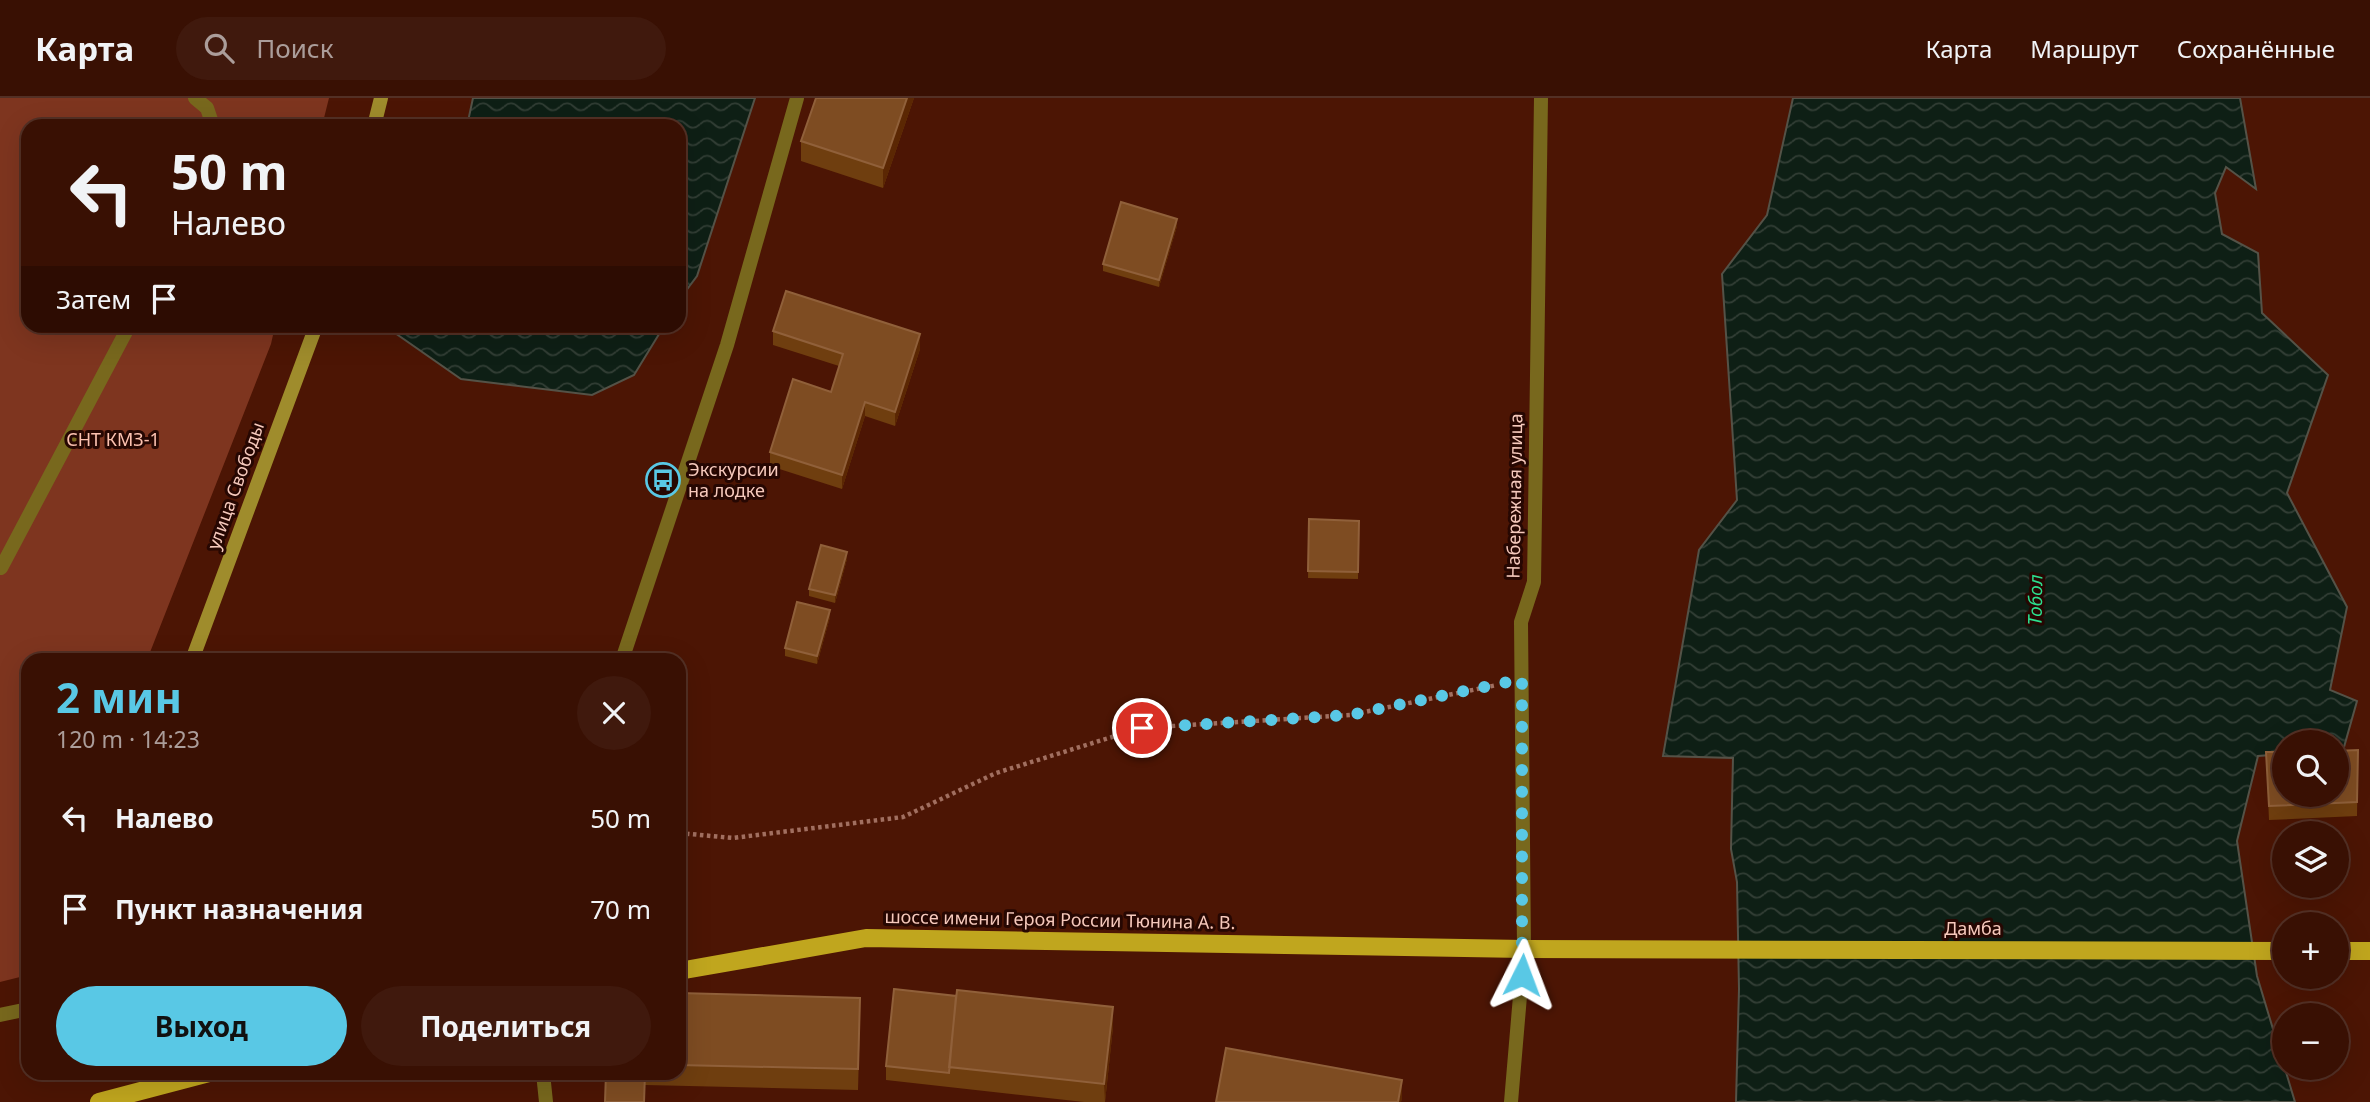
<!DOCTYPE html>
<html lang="ru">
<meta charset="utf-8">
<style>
body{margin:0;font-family:"Noto Sans",sans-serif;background:#40190d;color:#f1f3f6;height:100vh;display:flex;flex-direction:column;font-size:26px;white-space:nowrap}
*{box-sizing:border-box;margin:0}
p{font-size:23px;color:#ab9d9a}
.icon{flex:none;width:38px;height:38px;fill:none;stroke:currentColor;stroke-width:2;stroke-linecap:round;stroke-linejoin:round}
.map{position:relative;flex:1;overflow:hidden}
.panel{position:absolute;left:21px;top:555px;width:665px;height:427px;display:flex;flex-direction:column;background:#391003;border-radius:21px;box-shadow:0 7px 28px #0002,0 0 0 2px #533025}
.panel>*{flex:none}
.banner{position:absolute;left:21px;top:21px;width:665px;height:214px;border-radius:21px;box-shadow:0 7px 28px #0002,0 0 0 2px #533025;background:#391003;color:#f1f3f6;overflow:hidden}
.controls{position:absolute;left:2272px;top:632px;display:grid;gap:14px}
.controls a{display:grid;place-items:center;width:77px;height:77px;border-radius:50%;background:#391003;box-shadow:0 7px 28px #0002,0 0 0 2px #533025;font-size:35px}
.pin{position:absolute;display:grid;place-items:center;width:60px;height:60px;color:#fff;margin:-30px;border:4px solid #fff;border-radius:50%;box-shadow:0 2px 7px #0007}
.me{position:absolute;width:77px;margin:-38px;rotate:3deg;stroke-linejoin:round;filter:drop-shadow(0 0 5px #0008)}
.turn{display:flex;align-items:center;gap:24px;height:147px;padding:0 35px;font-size:32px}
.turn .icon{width:91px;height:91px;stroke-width:2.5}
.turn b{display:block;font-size:49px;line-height:60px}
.then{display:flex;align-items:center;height:66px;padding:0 35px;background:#0003;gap:14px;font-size:26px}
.round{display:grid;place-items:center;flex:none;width:74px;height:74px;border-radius:37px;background:#40190d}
.head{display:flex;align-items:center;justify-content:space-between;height:119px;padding:0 35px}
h1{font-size:42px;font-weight:700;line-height:52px;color:#59c8e5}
.primary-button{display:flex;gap:14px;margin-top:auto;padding:14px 35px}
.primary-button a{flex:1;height:80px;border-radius:42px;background:#59c8e5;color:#111;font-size:28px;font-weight:700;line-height:80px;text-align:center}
.primary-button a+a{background:#40190d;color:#f1f3f6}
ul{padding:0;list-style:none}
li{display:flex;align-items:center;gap:21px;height:91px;padding:0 35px}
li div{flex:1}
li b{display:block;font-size:26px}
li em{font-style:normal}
header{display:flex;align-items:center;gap:42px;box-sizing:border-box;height:98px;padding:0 35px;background:#391003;border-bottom:2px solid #533025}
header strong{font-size:33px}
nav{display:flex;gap:38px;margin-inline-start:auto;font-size:24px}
.search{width:490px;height:63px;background:#40190d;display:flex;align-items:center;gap:18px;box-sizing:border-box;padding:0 24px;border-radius:38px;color:#ab9d9a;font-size:26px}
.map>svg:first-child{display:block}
.garden{fill:#7e351f}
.water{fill:url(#water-waves);stroke:#545247;stroke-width:2}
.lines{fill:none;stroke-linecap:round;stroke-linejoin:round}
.path{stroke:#a16f60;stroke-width:4.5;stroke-dasharray:3.5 3.5;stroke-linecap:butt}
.lane{stroke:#78681d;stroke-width:14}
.street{stroke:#78681d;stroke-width:14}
.secondary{stroke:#9f8c2c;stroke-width:14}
.primary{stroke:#c0a61e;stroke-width:18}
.wall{fill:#6f3e0f}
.shaded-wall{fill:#5b2703}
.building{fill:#7e4c22;stroke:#90603a;stroke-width:2}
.route{stroke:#59c8e5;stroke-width:12;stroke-dasharray:0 21.6}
.labels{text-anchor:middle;stroke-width:6;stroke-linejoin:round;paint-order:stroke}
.park-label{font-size:18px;fill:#fdc2b0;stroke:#260702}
.poi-label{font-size:18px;fill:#f6c9bc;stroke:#260702;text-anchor:start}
.street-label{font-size:18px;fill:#f6c9bc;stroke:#260702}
.water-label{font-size:19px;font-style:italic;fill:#2ce08f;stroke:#260702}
</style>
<header>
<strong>Карта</strong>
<div class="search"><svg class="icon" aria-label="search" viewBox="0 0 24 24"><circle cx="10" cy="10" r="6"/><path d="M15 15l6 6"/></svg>Поиск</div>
<nav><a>Карта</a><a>Маршрут</a><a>Сохранённые</a></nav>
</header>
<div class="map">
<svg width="2370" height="1004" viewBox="0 0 2370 1004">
<defs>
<pattern id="water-waves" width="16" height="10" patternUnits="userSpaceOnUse" patternTransform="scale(1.75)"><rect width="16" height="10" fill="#0e1f15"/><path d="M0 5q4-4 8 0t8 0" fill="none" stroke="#323e35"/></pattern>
</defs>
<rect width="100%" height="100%" fill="#4c1504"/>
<path class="garden" d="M0 0H329L322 28H28V228H275L271 246 147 562H28V877L0 884Z"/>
<path class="water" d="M473 0H755L697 178 679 202V28H467Z
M1793 0H2240L2256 91 2226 69 2215 95 2222 136 2258 155 2262 215 2328 277 2287 395 2347 509 2330 592 2357 603 2344 649 2336 650V644H2284V656L2258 658 2237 743 2257 878 2295 1004H1736L1739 891 1737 784 1731 751 1733 660 1663 658 1699 452 1737 402 1722 176 1767 117Z
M385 228H664L634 277 592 297 461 281Z"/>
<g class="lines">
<path class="path" d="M679 735 733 740 903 719 996 675 1141 630 1350 617 1497 587"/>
<path class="lane" d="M195 0 207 10 213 28
M1 470 129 228
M622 562 727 247 797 0
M0 917 28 911
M543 975 546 1004"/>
<path class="street" d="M1511 1004 1524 851 1521 524 1534 484 1541 0"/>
<path class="secondary" d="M374 28 381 0
M192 562 316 228"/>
<path class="primary" d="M2336 853H2370
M679 873 866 840 1524 851 2284 853
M99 1004 209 975"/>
</g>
<path class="wall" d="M914 0 883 90 801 63V43Z
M1177 128 1159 189 1103 173V166Z
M773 233 920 251 895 328 865 318 842 391 770 368V354L831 294 839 268 773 247Z
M1309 421 1359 423 1358 481 1308 480Z
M847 461 835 505 809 498V491Z
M830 519 817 566 785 558V550Z
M2358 652 2357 718 2269 722 2266 654Z
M679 895 860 920 858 992 645 987 606 975H679Z
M1113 929 1105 1004H1084L886 982V968Z"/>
<path class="shaded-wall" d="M907 0H914L883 90V70Z
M1177 121V128L1159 189V182Z
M920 236V251L895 328V314Z
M865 304V318L842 391V377Z
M847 454V461L835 505V497Z
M830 512V519L817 566V558Z
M1113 909V929L1105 1004 1104 986Z
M1402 982V1002L1401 1004H1398Z"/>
<path class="building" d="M816 0H907L883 70 801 43Z
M1121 104 1177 121 1159 182 1103 166Z
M786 193 920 236 895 314 865 304 842 377 770 354 793 281 831 294 843 256 773 233Z
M1309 421 1359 423 1358 474 1308 473Z
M821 447 847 454 835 497 809 491Z
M797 504 830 512 817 558 785 550Z
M2358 652 2357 704 2269 708 2266 654H2284V696H2336V653Z
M894 891 956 898 949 975 886 968Z
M957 892 1113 909 1104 986 949 969Z
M679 895 860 900 858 971 679 967Z
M1226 950 1402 982 1398 1004H1216Z
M606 975H645L644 1004H605Z"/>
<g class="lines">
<path class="route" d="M1142 630 1350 617 1522 581V877"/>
</g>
<defs>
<g id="bus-ring" transform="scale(1.75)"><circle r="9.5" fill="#260702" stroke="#59c8e5" stroke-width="1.5"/><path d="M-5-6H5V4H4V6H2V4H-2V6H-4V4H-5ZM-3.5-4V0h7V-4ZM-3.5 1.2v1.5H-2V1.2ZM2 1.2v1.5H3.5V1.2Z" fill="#59c8e5"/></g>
</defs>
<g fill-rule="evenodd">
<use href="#bus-ring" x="663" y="382"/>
</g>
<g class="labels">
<g class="park-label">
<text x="113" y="348">СНТ КМЗ-1</text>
</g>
<g class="poi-label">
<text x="688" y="378">Экскурсии<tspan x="688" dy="21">на лодке</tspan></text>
</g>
<g class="street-label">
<text transform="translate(236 388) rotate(-70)" y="6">улица Свободы</text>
<text transform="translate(1515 398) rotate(-89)" y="6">Набережная улица</text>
<text transform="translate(1060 822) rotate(1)" y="6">шоссе имени Героя России Тюнина А. В.</text>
<text x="1973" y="837">Дамба</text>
</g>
<g class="water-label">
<text transform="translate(2035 502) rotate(-89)" y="7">Тобол</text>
</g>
</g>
</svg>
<div class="controls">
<a><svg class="icon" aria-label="search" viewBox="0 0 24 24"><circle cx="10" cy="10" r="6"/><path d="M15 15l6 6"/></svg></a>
<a><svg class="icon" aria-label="layers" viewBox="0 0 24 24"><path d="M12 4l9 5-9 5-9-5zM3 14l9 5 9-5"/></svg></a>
<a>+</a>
<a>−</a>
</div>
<div class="pin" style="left:1142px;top:630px;background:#d93025"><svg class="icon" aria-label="arrive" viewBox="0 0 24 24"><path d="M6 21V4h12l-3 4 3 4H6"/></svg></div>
<svg class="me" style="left:1522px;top:877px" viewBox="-20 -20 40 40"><path d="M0-17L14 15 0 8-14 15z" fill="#59c8e5" stroke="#fff" stroke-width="4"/></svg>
<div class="banner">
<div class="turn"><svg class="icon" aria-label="left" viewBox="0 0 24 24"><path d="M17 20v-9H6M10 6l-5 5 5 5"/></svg><div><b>50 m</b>Налево</div></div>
<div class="then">Затем<svg class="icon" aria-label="arrive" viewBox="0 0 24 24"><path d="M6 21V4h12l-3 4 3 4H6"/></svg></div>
</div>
<section class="panel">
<div class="head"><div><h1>2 мин</h1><p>120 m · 14:23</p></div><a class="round"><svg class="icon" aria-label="close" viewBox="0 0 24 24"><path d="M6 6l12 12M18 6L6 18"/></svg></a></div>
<ul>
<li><svg class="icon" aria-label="left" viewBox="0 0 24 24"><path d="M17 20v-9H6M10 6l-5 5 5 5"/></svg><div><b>Налево</b></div><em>50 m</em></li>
<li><svg class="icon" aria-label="arrive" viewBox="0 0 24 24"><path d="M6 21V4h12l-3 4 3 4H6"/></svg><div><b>Пункт назначения</b></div><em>70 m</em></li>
</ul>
<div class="primary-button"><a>Выход</a><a>Поделиться</a></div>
</section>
</div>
